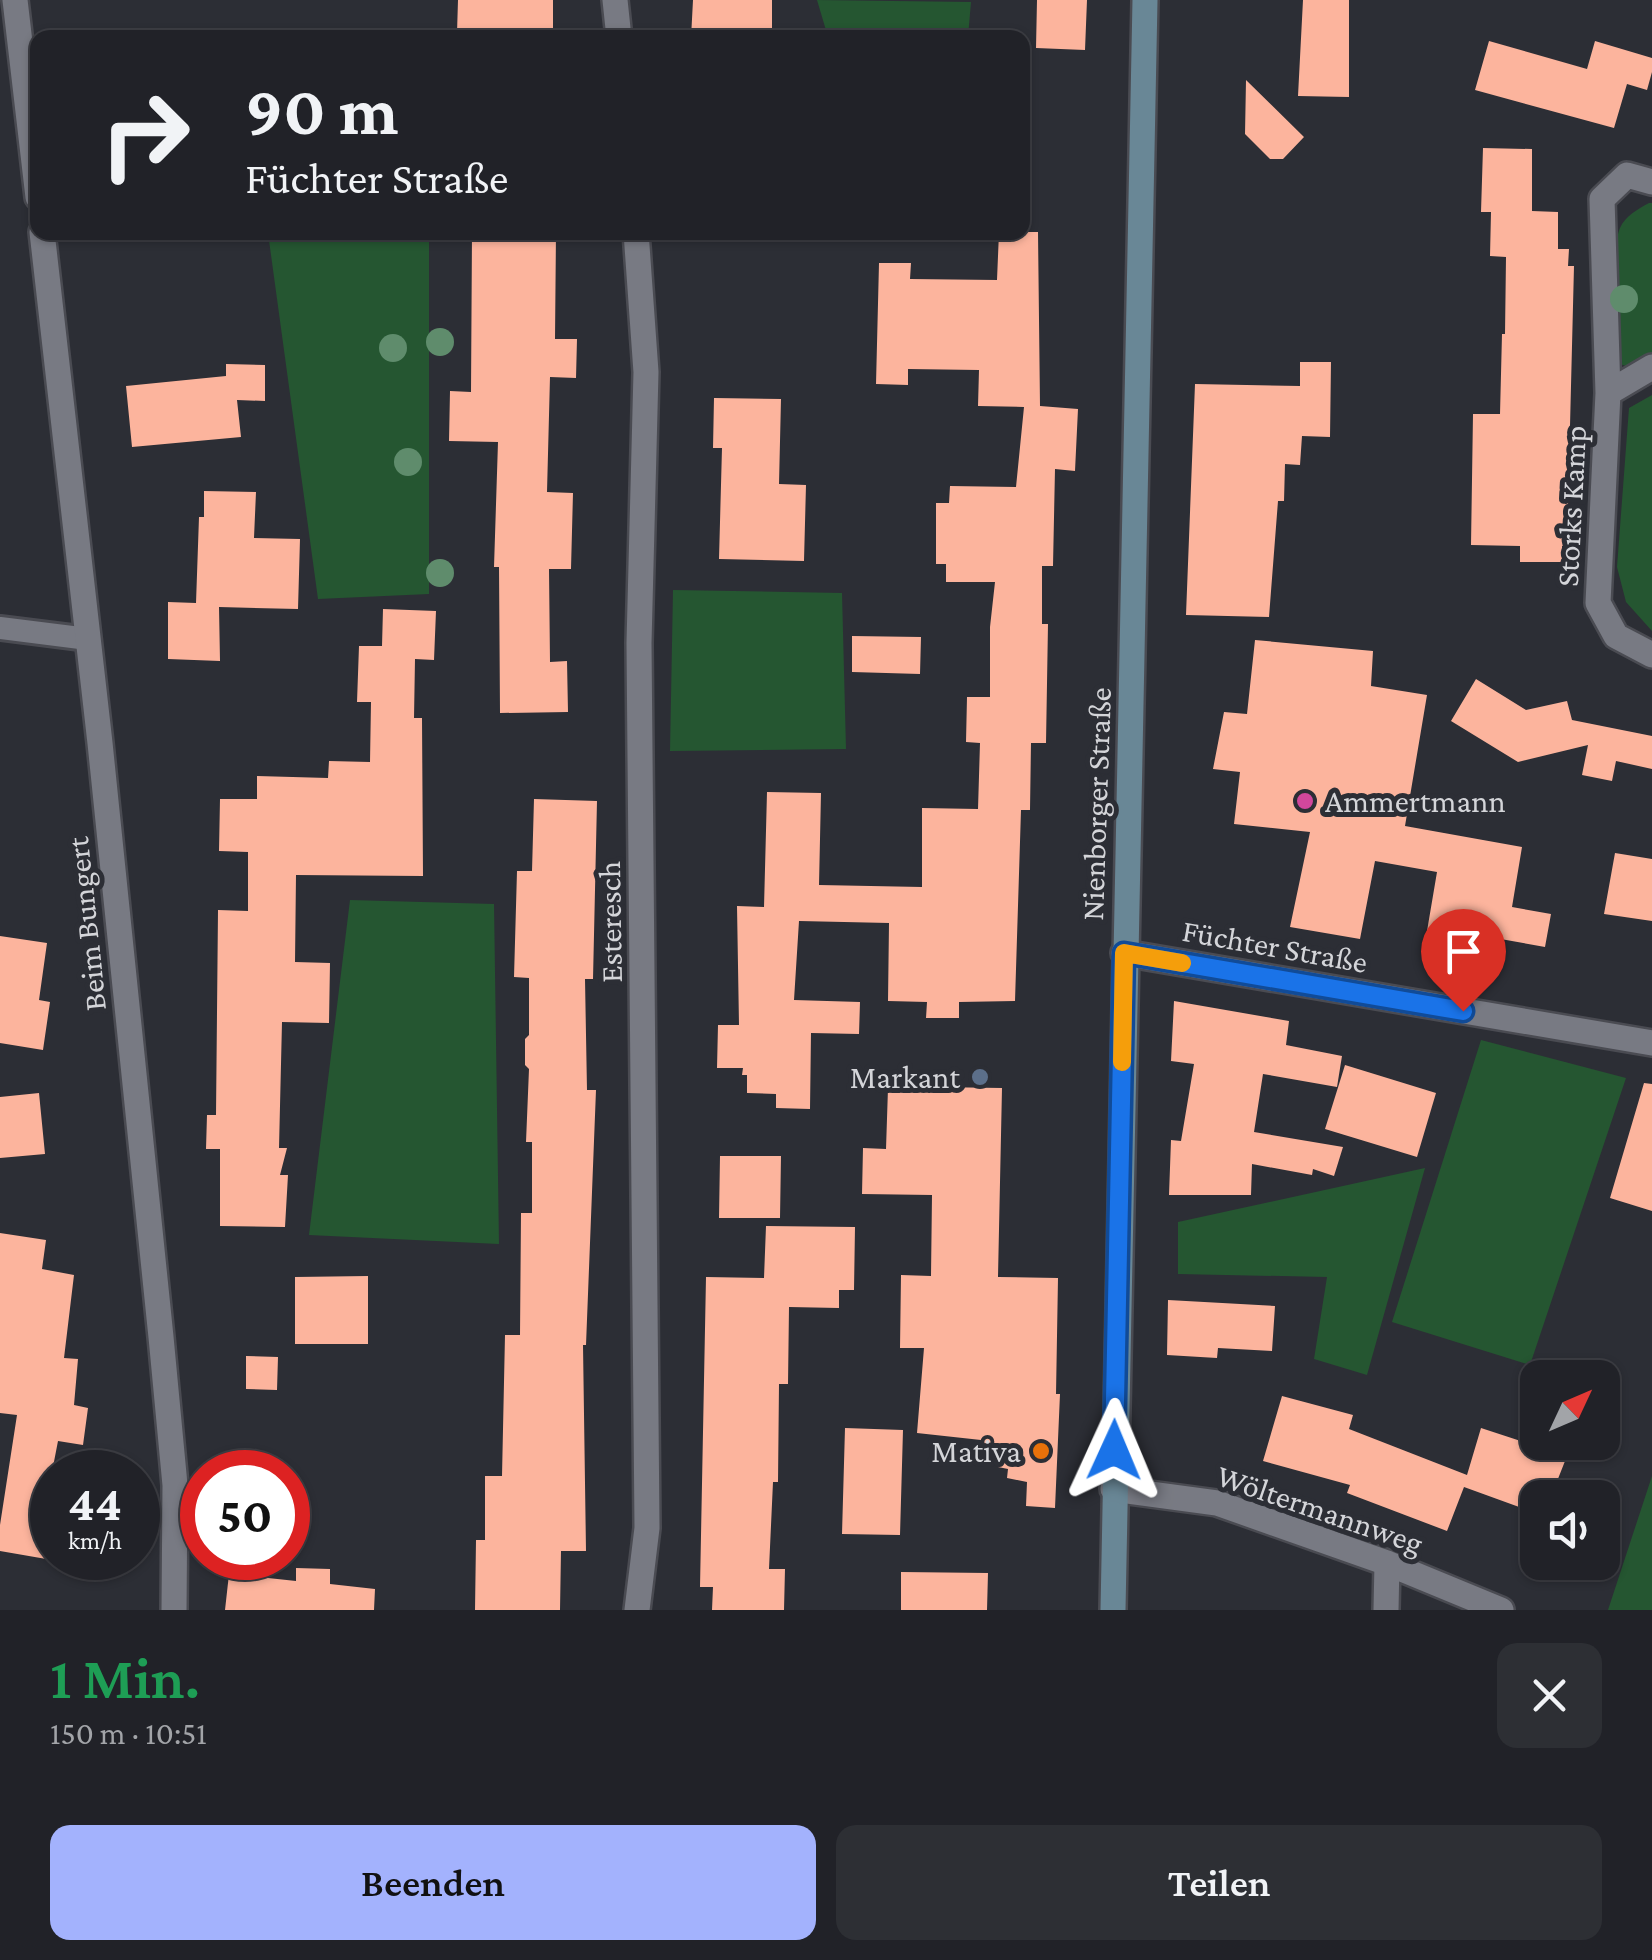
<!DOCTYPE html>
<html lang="de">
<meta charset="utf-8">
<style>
body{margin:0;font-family:"Crimson Pro",serif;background:#2d2f34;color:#f1f3f6;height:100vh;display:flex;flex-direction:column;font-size:38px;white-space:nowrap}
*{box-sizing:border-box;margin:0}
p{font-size:32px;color:#a2a4a8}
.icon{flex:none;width:55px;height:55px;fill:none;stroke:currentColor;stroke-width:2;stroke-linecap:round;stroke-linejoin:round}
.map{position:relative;height:1610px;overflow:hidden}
.panel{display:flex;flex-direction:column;background:#212228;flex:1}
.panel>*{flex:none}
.hud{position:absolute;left:30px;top:30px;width:1000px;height:210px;border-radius:20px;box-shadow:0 2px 8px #0004,0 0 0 2px #3e3f45;background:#212228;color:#f1f3f6;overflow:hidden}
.needle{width:65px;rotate:46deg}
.buttons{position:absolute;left:1520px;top:1360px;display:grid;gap:20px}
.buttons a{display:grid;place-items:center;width:100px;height:100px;border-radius:20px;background:#212228;box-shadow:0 2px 8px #0004,0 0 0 2px #3e3f45;font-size:50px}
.speed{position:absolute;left:30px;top:1450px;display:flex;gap:20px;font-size:50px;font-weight:700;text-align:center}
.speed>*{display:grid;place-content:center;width:130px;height:130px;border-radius:50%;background:#212228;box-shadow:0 2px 8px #0004,0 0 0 2px #3e3f45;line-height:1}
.speed small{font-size:25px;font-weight:400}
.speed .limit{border:15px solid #d22;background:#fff;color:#111}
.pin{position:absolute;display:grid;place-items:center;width:85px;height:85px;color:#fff;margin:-102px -42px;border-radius:50% 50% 50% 0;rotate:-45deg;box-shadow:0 0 10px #0007}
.pin .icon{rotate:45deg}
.me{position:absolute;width:110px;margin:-55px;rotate:1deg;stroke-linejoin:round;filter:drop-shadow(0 0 8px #0008)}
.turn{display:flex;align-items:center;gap:35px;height:210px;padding:0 50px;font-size:45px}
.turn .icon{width:130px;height:130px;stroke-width:2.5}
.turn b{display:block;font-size:70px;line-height:85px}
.round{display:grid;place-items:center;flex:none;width:105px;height:105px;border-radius:20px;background:#2d2f34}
.headline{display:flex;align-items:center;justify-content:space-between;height:170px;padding:0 50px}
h1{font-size:60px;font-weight:600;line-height:75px;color:#1e9e55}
.primary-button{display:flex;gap:20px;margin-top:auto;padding:20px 50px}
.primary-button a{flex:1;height:115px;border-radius:20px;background:#a3b2fd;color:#111;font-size:40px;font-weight:600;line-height:115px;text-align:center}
.primary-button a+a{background:#2d2f34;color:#f1f3f6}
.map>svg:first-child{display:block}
.green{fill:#255631}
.building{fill:#fcb49d}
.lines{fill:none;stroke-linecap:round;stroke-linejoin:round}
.service-casing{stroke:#4a4b52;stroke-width:28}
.minor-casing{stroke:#4a4b52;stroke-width:30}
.tertiary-casing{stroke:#4a4b52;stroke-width:30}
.secondary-casing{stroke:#4a4b52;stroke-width:30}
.service{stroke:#787a83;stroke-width:22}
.minor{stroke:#787a83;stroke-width:25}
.tertiary{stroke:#787a83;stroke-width:25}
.secondary{stroke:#698796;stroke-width:25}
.tree{fill:#5f8c6c}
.route-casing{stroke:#114b97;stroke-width:25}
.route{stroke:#1a73e8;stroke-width:18}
.slow{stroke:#f59e0b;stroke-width:18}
.hotel-dot{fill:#d1479c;stroke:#2c2e35;stroke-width:4}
.service-dot{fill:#5c6f8a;stroke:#2c2e35;stroke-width:4}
.food-dot{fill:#e8710a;stroke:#2c2e35;stroke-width:4}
.labels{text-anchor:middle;stroke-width:10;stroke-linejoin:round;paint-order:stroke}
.street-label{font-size:32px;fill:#d4d5d9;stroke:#2c2e35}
.poi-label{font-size:32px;fill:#d4d5d9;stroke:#2c2e35;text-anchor:end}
</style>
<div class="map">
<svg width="1652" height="1610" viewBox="0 0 1652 1610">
<rect width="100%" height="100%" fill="#2c2e35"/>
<path class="green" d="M817 0 971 2 968 37H828Z
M1649 203H1652V358C1640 364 1632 371 1619 363 1618 332 1609 254 1620 228 1625 216 1638 209 1649 203Z
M268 233H429V594L318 599Z
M1652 395V631L1626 602 1617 567 1629 408Z
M673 590 842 593 846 749 670 751Z
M350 900 494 904 499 1244 309 1235Z
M1481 1040 1626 1078 1530 1365 1392 1322Z
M1425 1168 1367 1375 1314 1359 1327 1277 1178 1274V1222Z
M1652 1476V1610H1608Z"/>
<path class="building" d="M458 0H553V38L457 33Z
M693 0H772V38H691Z
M1037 0H1087L1085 50 1036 48Z
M1303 0H1349V97L1298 96Z
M1489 41 1587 69 1595 41 1652 58V72L1647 90 1627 84 1614 128 1475 90Z
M1246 80 1304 137 1283 159H1270L1245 134Z
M1483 148 1532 149V211L1558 212V249H1569L1568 266H1574L1567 546H1562V562H1520V546L1471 545 1473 414H1500L1502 334H1505L1506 257 1490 256 1491 212H1481Z
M472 232H556L555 339H577L576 378 550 377 547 492 573 493 571 569H549L550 662 567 661 568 712 500 713 499 567H494L498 442 449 441 450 391 471 392Z
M999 232H1038L1040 406 1078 409 1075 471 1055 469 1053 566H1042V624H1048L1046 743H1031L1030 810H1021L1015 1001 959 1002V1018H926L927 1002 888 1001 889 923 799 921 794 1000 860 1002 859 1034 811 1033 810 1109 776 1108V1094L747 1093V1075H742L743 1068H717L718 1025H739L737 906 764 907 767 792 821 793 819 885 922 887V808L978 809 980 743 966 742 967 697H990V627L995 582H946V564H936V503H949L950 486 1016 487 1024 407 978 406 979 370 908 369V385L876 384 879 263H911L910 279 997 280Z
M1300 362H1331L1330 437 1302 436 1300 465 1285 464 1284 501H1278L1269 617 1186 615 1195 384 1300 386Z
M226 364 265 365V401L237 400 241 437 132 447 126 386 226 376Z
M714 398 781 399 779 484 806 485 804 561 719 559 722 448H713Z
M204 491 256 492 254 538 300 539 298 609 219 607 220 661 168 659V602L196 603 199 517H204Z
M383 609 436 611 434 660 415 659 414 718H422L423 876 296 875 295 962 330 963 329 1023 282 1022 279 1148H287L280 1175H288L285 1227 220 1226V1149H206L207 1115H216L218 910 248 911V852L219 851 220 799H257V776L328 778 329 761 370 762 371 702H357L359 646H382Z
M852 636 921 637 920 674 852 672Z
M1255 640 1373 651 1371 686 1427 695 1405 826 1522 847 1512 907 1551 914 1545 947 1495 938 1493 949 1426 937 1437 872 1375 861 1360 939 1290 927 1310 832 1234 824 1240 772 1213 769 1224 712 1247 714Z
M1476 679 1526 710 1567 701 1572 720 1652 736V769L1616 761 1612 781 1582 775 1588 745 1518 762 1451 721Z
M534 799 597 801 593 979H585L587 1090H596L586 1345H583L586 1551H561L560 1610H475L476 1540H485V1476H502L505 1335H520L521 1213H532V1142H526L529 1069 525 1065V1039L529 1035V978L514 977 517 871H532Z
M1615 853 1652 859V921L1604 914Z
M0 936 47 943 39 1000 50 1002 43 1050 0 1043Z
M1174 1001 1289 1021 1286 1045 1342 1056 1337 1087 1263 1074 1254 1132 1343 1147 1334 1176 1313 1169 1312 1175 1252 1164 1251 1195H1169L1171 1140 1181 1141 1194 1064 1171 1061Z
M1345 1065 1436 1093 1417 1157 1325 1129Z
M1644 1083 1652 1084V1211L1610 1198Z
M934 1087 1002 1088 998 1277 1058 1278 1056 1394H1060L1055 1508 1026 1506 1027 1482 1007 1478 1008 1469 998 1467 999 1457 980 1456 981 1440 917 1433 924 1348H900L901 1275 931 1276 932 1195 862 1194 863 1148 886 1149 888 1088Z
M39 1093 45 1154 0 1158V1097Z
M720 1156H781L780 1218H719Z
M766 1226 855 1227 854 1290H839V1308L789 1307 788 1384H779L778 1482H773L769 1569H785L784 1610H712L713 1587H700L706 1277 764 1278Z
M0 1233 46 1240 42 1269 74 1275 64 1358 78 1359 74 1405 88 1408 83 1445 58 1441 52 1472V1560L0 1551V1525L17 1415 0 1413Z
M368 1276V1344H295V1277Z
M1168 1300 1275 1306 1272 1351 1218 1348 1217 1358 1167 1355Z
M246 1356 278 1357 277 1390 246 1389Z
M1282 1396 1353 1415 1349 1429 1467 1475 1481 1428 1567 1456 1552 1494 1538 1488V1514L1464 1487 1447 1531 1347 1493 1350 1485 1263 1461Z
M845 1428 903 1430 900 1535 842 1534Z
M296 1568 330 1569V1584L375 1589 374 1610H225L229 1574 296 1581Z
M901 1572 988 1573 987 1610H901Z"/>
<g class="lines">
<g class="service-casing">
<path id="service" d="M0 628 88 639"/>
</g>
<g class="minor-casing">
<path id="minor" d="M15 0 38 197
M615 0 619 38
M1652 182 1627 175 1602 199 1608 393 1598 603 1616 636 1652 655
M42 232 100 743 161 1337 175 1485 174 1610
M636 232 646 372 639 643 647 1528 637 1610
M1608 393 1652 367
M1113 1489 1217 1503 1387 1563 1501 1610
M1386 1610 1387 1563"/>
</g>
<g class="tertiary-casing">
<path id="tertiary" d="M1124 953 1652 1043"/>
</g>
<g class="secondary-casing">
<path id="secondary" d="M1113 1610 1145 0"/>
</g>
<use href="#service" class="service"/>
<use href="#minor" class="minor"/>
<use href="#tertiary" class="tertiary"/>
<use href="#secondary" class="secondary"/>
</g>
<g class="tree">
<circle cx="1624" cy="299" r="14"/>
<circle cx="440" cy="342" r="14"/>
<circle cx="393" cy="348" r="14"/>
<circle cx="408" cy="462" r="14"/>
<circle cx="440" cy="573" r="14"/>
</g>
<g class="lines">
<g class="route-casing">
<path id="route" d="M1114 1450 1124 953 1463 1011"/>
</g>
<use href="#route" class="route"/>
<path class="slow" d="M1122 1062 1124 953 1182 963"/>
</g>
<circle class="hotel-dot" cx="1305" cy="801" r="10"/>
<circle class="service-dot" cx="980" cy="1077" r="10"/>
<circle class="food-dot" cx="1041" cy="1451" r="10"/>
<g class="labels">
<g class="street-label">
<text transform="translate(1571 506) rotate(-87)" y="11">Storks Kamp</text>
<text transform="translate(1096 804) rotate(-88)" y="11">Nienborger Straße</text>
<text transform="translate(610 922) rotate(-91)" y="11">Esteresch</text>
<text transform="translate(86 924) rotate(-96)" y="11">Beim Bungert</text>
<text transform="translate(1275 946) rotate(10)" y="11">Füchter Straße</text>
<text transform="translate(1320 1509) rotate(19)" y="11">Wöltermannweg</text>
</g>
<g class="poi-label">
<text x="1325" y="812" text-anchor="start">Ammertmann</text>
<text x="960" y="1088">Markant</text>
<text x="1021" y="1462">Mativa</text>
</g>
</g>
</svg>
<div class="buttons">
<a><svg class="needle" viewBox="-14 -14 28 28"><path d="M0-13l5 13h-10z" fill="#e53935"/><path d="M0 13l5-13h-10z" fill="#a2a4a8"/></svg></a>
<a><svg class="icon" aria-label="sound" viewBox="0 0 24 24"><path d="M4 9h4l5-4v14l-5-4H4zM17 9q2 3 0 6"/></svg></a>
</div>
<div class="speed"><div>44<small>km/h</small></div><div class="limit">50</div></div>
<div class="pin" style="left:1463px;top:1011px;background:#d93025"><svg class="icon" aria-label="arrive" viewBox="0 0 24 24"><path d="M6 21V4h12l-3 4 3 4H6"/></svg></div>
<svg class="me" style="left:1114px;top:1450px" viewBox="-20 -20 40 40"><path d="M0-17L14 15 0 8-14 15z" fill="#1a73e8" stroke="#fff" stroke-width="4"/></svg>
<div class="hud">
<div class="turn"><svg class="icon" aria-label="right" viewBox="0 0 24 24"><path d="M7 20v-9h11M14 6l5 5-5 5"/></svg><div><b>90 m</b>Füchter Straße</div></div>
</div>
</div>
<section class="panel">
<div class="headline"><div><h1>1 Min.</h1><p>150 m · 10:51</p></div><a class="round"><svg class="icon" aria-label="close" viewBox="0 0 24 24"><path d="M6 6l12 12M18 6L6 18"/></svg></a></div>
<div class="primary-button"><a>Beenden</a><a>Teilen</a></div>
</section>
